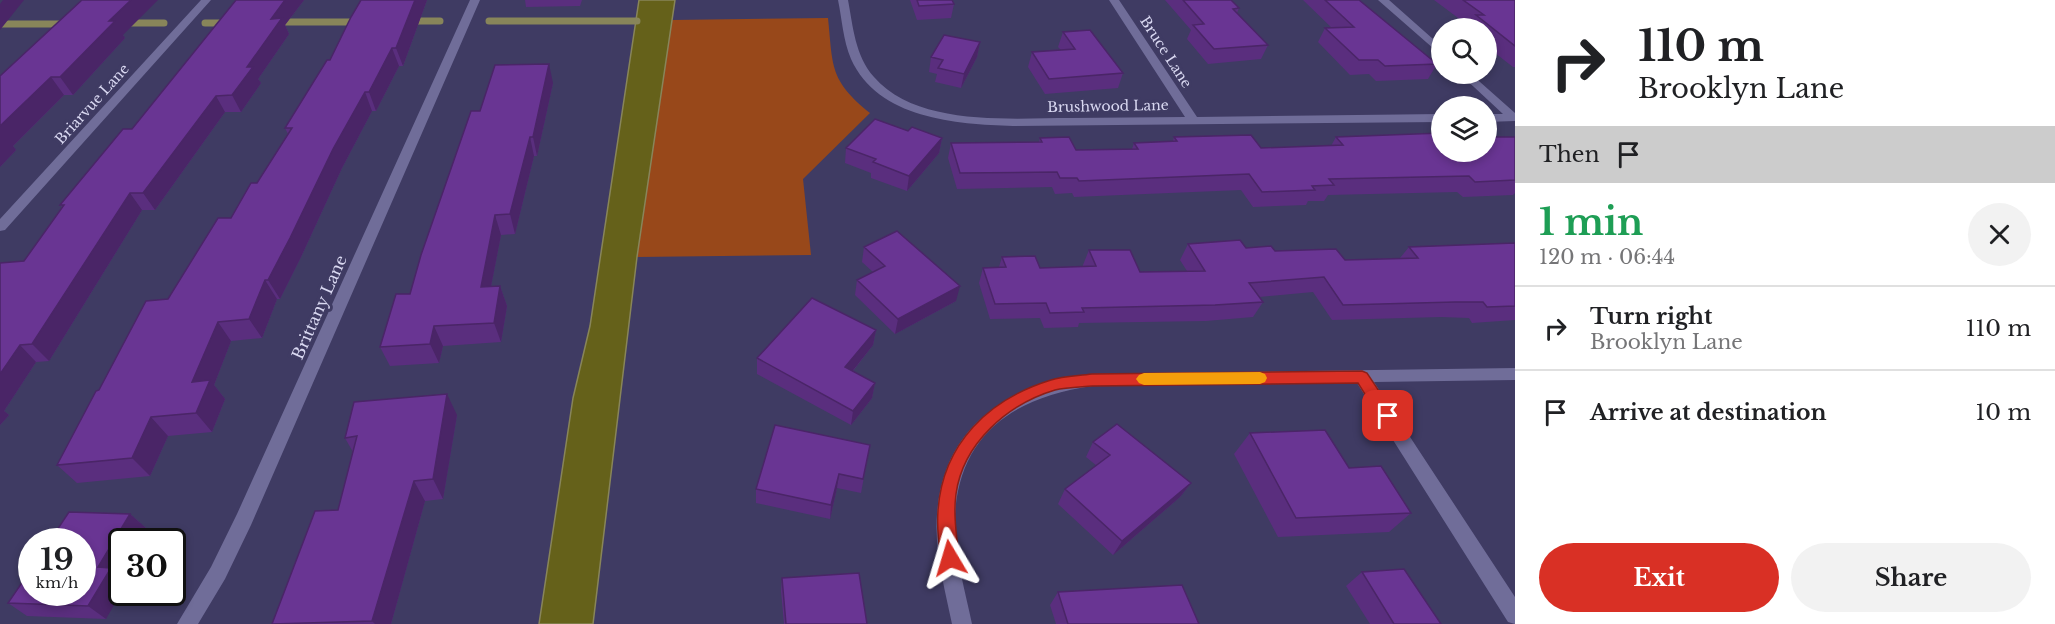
<!DOCTYPE html>
<meta charset="utf-8">
<style>
body{margin:0;font-family:"Libre Baskerville",serif;background:#f2f2f2;color:#202124;height:100vh;display:flex;flex-direction:column;font-size:22px;white-space:nowrap}
*{box-sizing:border-box;margin:0}
p{font-size:20px;color:#757577}
.icon{flex:none;width:33px;height:33px;fill:none;stroke:currentColor;stroke-width:2;stroke-linecap:round;stroke-linejoin:round}
.map{position:relative;flex:1;overflow:hidden}
.drawer{display:flex;flex-direction:column;background:#fff;width:540px}
.drawer>*{flex:none}
.banner{background:#fff;color:#202124;overflow:hidden}
.tools{position:absolute;left:1431px;top:18px;display:grid;gap:12px}
.tools a{display:grid;place-items:center;width:66px;height:66px;border-radius:50%;background:#fff;box-shadow:0 3px 9px #0003;font-size:30px}
.speed{position:absolute;left:18px;top:528px;display:flex;gap:12px;font-size:30px;font-weight:700;text-align:center}
.speed>*{display:grid;place-content:center;width:78px;height:78px;border-radius:50%;background:#fff;box-shadow:0 3px 9px #0003;line-height:1}
.speed small{font-size:15px;font-weight:400}
.speed .limit{border:3px solid #111;border-radius:9px;background:#fff;color:#111}
.pin{position:absolute;display:grid;place-items:center;width:51px;height:51px;color:#fff;margin:-26px;border-radius:12px;box-shadow:0 3px 9px #0006}
.me{position:absolute;width:66px;margin:-33px;rotate:353deg;stroke-linejoin:round;filter:drop-shadow(0 0 4px #0008)}
.turn{display:flex;align-items:center;gap:21px;height:126px;padding:0 24px;font-size:27px}
.turn .icon{width:78px;height:78px;stroke-width:2.5}
.turn b{display:block;font-size:42px;line-height:51px}
.then{display:flex;align-items:center;height:57px;padding:0 24px;background:#0003;gap:12px;font-size:22px}
.round{display:grid;place-items:center;flex:none;width:63px;height:63px;border-radius:32px;background:#f2f2f2}
.headline{display:flex;align-items:center;justify-content:space-between;height:102px;padding:0 24px}
h1{font-size:36px;font-weight:800;line-height:45px;color:#1e9e55}
.primary-button{display:flex;gap:12px;margin-top:auto;padding:12px 24px}
.primary-button a{flex:1;height:69px;border-radius:36px;background:#d93025;color:#fff;font-size:24px;font-weight:800;line-height:69px;text-align:center}
.primary-button a+a{background:#f2f2f2;color:#202124}
ul{padding:0;list-style:none}
li{display:flex;align-items:center;gap:18px;height:84px;padding:0 24px;border-top:2px solid #e0e0e0}
li div{flex:1}
li b{display:block;font-size:22px}
li em{font-style:normal}
main{display:flex;flex:1;min-height:0}
.map>svg:first-child{display:block}
.green{fill:#98481a}
.water{fill:#65611a;stroke:#88855a;stroke-width:1.5}
.lines{fill:none;stroke-linecap:round;stroke-linejoin:round}
.stream{stroke:#88855a;stroke-width:7}
.minor{fill:#706d99;fill-rule:evenodd}
.wall{fill:#5a2e7e}
.shaded-wall{fill:#4a2567}
.building{fill:#693593;stroke:#4a2567;stroke-width:1.5}
.route{fill:#d93025;stroke:#8d1f18;stroke-width:1.5}
.slow{fill:#f59e0b}
.labels{text-anchor:middle;stroke-width:6;stroke-linejoin:round;paint-order:stroke}
.far-street-label{font-size:14px;fill:#d9d8f1;stroke:#3f3b63}
.street-label{font-size:16px;fill:#d9d8f1;stroke:#3f3b63}
</style>
<main>
<div class="map">
<svg width="1515" height="624" viewBox="0 0 1515 624">
<rect width="100%" height="100%" fill="#3f3b63"/>
<path class="green" d="M828 18C833 66 829 80 870 113L803 179 811 255 637 257 672 20Z"/>
<path class="water" d="M639 0H675L637 257 593 624H539L573 398 590 326Z"/>
<g class="lines">
<path class="stream" d="M409 21H440
M489 21H637
M277 22H359
M122 23H164
M205 23H227
M0 24H67"/>
<path class="minor" d="M201 0H211L5 230 0 231V219Z
M470 0H480L251 525 225 579 198 624H177L211 567 237 514Z
M838 0H848C853 26 855 56 874 77 917 127 1011 118 1070 118 1109 118 1147 117 1185 117L1109 0H1119L1197 117 1442 114V122L1013 126C956 124 878 119 851 59 843 40 842 19 838 0Z
M1378 0H1389L1442 47V56Z
M1460 74H1471L1515 113V121L1486 122V114H1503Z
M1515 368V380L1374 382 1515 597V624L1508 622 1357 383 1092 386C1016 397 960 432 955 515 953 551 965 589 972 624H952C945 589 934 551 937 514 944 424 1009 385 1092 374Z"/>
</g>
<path class="wall" d="M82 0 123 35 125 38 73 95H64L13 146 16 150 0 167Z
M236 0H304L285 25 289 34 258 79 261 83 241 112H225L155 210H142L49 361 36 362 4 411 9 415 0 425 24 261 62 207 60 205 132 129Z
M427 0 403 66H399L376 111H372L342 168 301 257 280 299H277L262 338 231 341 214 385 225 399 212 432 168 436 150 476 77 483 57 465 99 390 168 299 231 218 257 183 288 134 285 128 330 60Z
M525 0H582L580 6 526 7Z
M910 0H952L954 4 951 18 917 20Z
M1165 0H1231L1239 8 1237 13 1268 45 1261 59 1208 64 1187 39 1191 30Z
M1303 0H1359L1437 64 1428 79 1376 81 1369 74 1350 75 1318 42 1325 28H1332Z
M1434 0H1515V67H1513L1486 46V28H1467L1469 26Z
M1063 32 1123 73 1118 88 1045 94 1028 67 1032 52 1061 50 1058 47Z
M980 42 977 57 961 88 935 82 937 74 929 72 931 57Z
M553 83 537 156H534L515 234 501 235 491 286H500L507 306 501 342 443 346 439 363 390 366 380 347 410 294 480 111Z
M908 131 942 138 939 153 907 191 871 178V173L845 163 846 148Z
M1174 137 1261 148 1331 146 1336 137 1442 152 1515 137V193L1513 195 1463 197 1457 192 1328 195 1324 201H1308L1306 205 1253 207 1241 190 1074 197 1072 193 1055 194 1052 187 957 189 948 158 951 143 1039 142 1040 138 1076 150 1132 149 1134 143 1173 141Z
M1515 243V320L1472 323 1469 318 1441 317 1332 320 1313 292 1259 297 1263 302 1253 317 1206 321 1079 323 1078 327 1044 328 1040 318 990 319 979 283 983 268 999 267 1002 257 1040 268 1083 267V265L1089 250 1140 272 1187 271 1180 260 1188 244 1275 251 1345 260 1400 258 1409 247Z
M864 247 956 301 895 334 855 295 857 280 873 272 862 262Z
M876 330 873 345 853 371 875 383 872 398 851 425 757 374V358Z
M457 415 443 499 425 501 391 624H272L338 510 353 452 345 438Z
M1250 433 1349 468 1411 513 1389 532 1278 537 1234 454Z
M1093 442 1191 483 1180 497 1113 555 1058 504 1065 489 1097 466 1086 457Z
M870 445 861 493 837 488 830 519 756 503V489Z
M130 514 146 528 122 542V568L118 574 106 619 27 616 8 603Z
M1362 572 1441 624H1370L1346 586Z
M782 578 867 624H784L781 591Z
M1058 592 1199 624H1056L1050 605Z"/>
<path class="shaded-wall" d="M3 0H24L0 30V4Z
M131 0H158L123 35 125 38 73 95 60 77 109 21Z
M285 0H304L285 25 289 34 258 79 261 83 241 112 232 95 271 19Z
M415 0H427L403 66 396 48Z
M980 42 977 57 961 88 964 74Z
M392 48 399 66 376 111 369 92Z
M549 64 553 83 537 156 533 137Z
M51 77 64 95 13 146 16 150 0 167V126Z
M365 92 372 111 342 168 301 257 280 299 268 280 333 149Z
M216 96 225 112 155 210 143 193Z
M530 137 534 156 515 234 510 214Z
M942 138 939 153 907 191 909 176Z
M130 193 142 210 49 361 32 344Z
M495 215 501 235 487 307 481 287Z
M265 280 277 299 262 338 249 319Z
M500 286 507 306 501 342 494 323Z
M960 286 956 301 895 334 898 319Z
M218 322 231 341 214 385 225 399 212 432 196 413 192 382Z
M434 326 443 346 439 363 430 344Z
M876 330 873 345 843 383 845 367Z
M20 345 36 362 4 411 9 415 0 425V374Z
M875 383 872 398 851 425 853 411Z
M447 394 457 415 443 499 433 479Z
M151 417 168 436 150 476 132 458Z
M839 474 837 488 830 519 831 505Z
M414 481 425 501 391 624H375L372 621Z
M1191 483 1180 497 1113 555 1122 541Z
M130 514 146 528 137 542H122V568L118 574 122 577V591L106 619 88 606 98 567Z"/>
<path class="building" d="M82 0H131L109 21H115L60 77H51L0 126V76Z
M236 0H285L271 19 282 18 247 67H253L232 95 216 96 143 193H130L32 344 20 345 0 374V263L24 261 64 205H60L123 129H132Z
M361 0H415L396 48H392L369 92H365L333 149 290 238 268 280H265L249 319 218 322 192 382 210 380 196 413 151 417 132 458 57 465 96 391 99 390 146 301 168 299 218 218H231L251 183H257L292 128H285L327 60H330L351 17Z
M917 0H952L954 4 919 6Z
M1183 0H1231L1239 8 1233 9 1268 45 1214 49 1193 25 1204 24Z
M1325 0H1359L1437 64 1385 66 1378 60H1359L1325 28 1354 27Z
M1463 0H1515V46L1476 15H1484Z
M1090 30 1123 73 1049 79 1032 52 1075 49 1063 32Z
M944 35 980 42 964 74 938 68 943 60 931 57Z
M549 64 533 137H530L510 214 495 215 481 287 500 286 494 323 434 326 430 344 380 347 396 294H410L421 255 471 111H480L495 65Z
M875 119 908 131 912 127 942 138 909 176 873 162 876 159 846 148Z
M1442 133V152H1486V137H1515V180L1475 182 1469 176 1329 179 1334 185 1312 186 1315 190 1262 192 1249 174 1079 181 1077 178H1060L1057 172 960 173 951 143 1042 142 1040 138 1069 137 1076 150 1138 149 1134 143 1177 141 1174 137 1251 135 1261 148 1343 145 1336 137Z
M897 231 960 286 898 319 857 280 885 266 864 247Z
M1240 240 1246 248 1271 246 1275 251 1336 249 1345 260 1418 258 1409 247 1515 243V306L1487 307 1483 302H1455L1343 305 1324 277 1249 283 1263 302 1215 305 1082 308 1084 312 1050 313 1046 303 995 304 983 268 1006 267 1002 257 1035 256 1040 268 1096 266 1089 250H1130L1140 272 1205 271 1188 244Z
M812 298 876 330 845 367 875 383 853 411 757 358Z
M447 394 433 479 414 481 372 621 272 624 315 511 338 510 357 436 345 438 354 402Z
M1117 424 1191 483 1122 541 1065 489 1110 455 1093 442Z
M775 425 870 445 863 479 839 474 831 505 756 489Z
M1325 430 1349 468 1381 466 1411 513 1296 518 1250 433Z
M69 512 130 514 98 567 111 568 88 606 8 603 32 568V592H82V542H49Z
M1404 569 1441 624H1394L1362 572Z
M859 573 867 624H786L782 578Z
M1182 585 1199 624H1068L1058 592Z"/>
<path class="route" d="M1362 371 1367 373 1393 412 1395 416 1393 421 1388 423 1382 421 1358 383 1092 386C1080 387 1066 387 1055 390 1008 404 963 443 956 494 953 516 957 537 959 558L956 564 950 567 944 564C938 549 937 526 938 510 943 443 989 399 1051 380 1063 376 1078 376 1092 374Z"/>
<path class="slow" d="M1260 372 1265 374 1267 378 1265 382 1260 384 1144 385 1139 383 1136 379 1139 375 1144 373Z"/>
<g class="labels">
<g class="far-street-label">
<text transform="translate(1166 52) rotate(57)" y="5">Bruce Lane</text>
<text transform="translate(92 104) rotate(-48)" y="5">Briarvue Lane</text>
<text transform="translate(1108 106) rotate(-1)" y="5">Brushwood Lane</text>
</g>
<g class="street-label">
<text transform="translate(319 307) rotate(-66)" y="6">Brittany Lane</text>
</g>
</g>
</svg>
<div class="tools">
<a><svg class="icon" aria-label="search" viewBox="0 0 24 24"><circle cx="10" cy="10" r="6"/><path d="M15 15l6 6"/></svg></a>
<a><svg class="icon" aria-label="layers" viewBox="0 0 24 24"><path d="M12 4l9 5-9 5-9-5zM3 14l9 5 9-5"/></svg></a>
</div>
<div class="speed"><div>19<small>km/h</small></div><div class="limit">30</div></div>
<div class="pin" style="left:1388px;top:416px;background:#d93025"><svg class="icon" aria-label="arrive" viewBox="0 0 24 24"><path d="M6 21V4h12l-3 4 3 4H6"/></svg></div>
<svg class="me" style="left:950px;top:558px" viewBox="-20 -20 40 40"><path d="M0-17L14 15 0 8-14 15z" fill="#d93025" stroke="#fff" stroke-width="4"/></svg>
</div>
<section class="drawer">
<div class="banner">
<div class="turn"><svg class="icon" aria-label="right" viewBox="0 0 24 24"><path d="M7 20v-9h11M14 6l5 5-5 5"/></svg><div><b>110 m</b>Brooklyn Lane</div></div>
<div class="then">Then<svg class="icon" aria-label="arrive" viewBox="0 0 24 24"><path d="M6 21V4h12l-3 4 3 4H6"/></svg></div>
</div>
<div class="headline"><div><h1>1 min</h1><p>120 m · 06:44</p></div><a class="round"><svg class="icon" aria-label="close" viewBox="0 0 24 24"><path d="M6 6l12 12M18 6L6 18"/></svg></a></div>
<ul>
<li><svg class="icon" aria-label="right" viewBox="0 0 24 24"><path d="M7 20v-9h11M14 6l5 5-5 5"/></svg><div><b>Turn right</b><p>Brooklyn Lane</p></div><em>110 m</em></li>
<li><svg class="icon" aria-label="arrive" viewBox="0 0 24 24"><path d="M6 21V4h12l-3 4 3 4H6"/></svg><div><b>Arrive at destination</b></div><em>10 m</em></li>
</ul>
<div class="primary-button"><a>Exit</a><a>Share</a></div>
</section>
</main>
